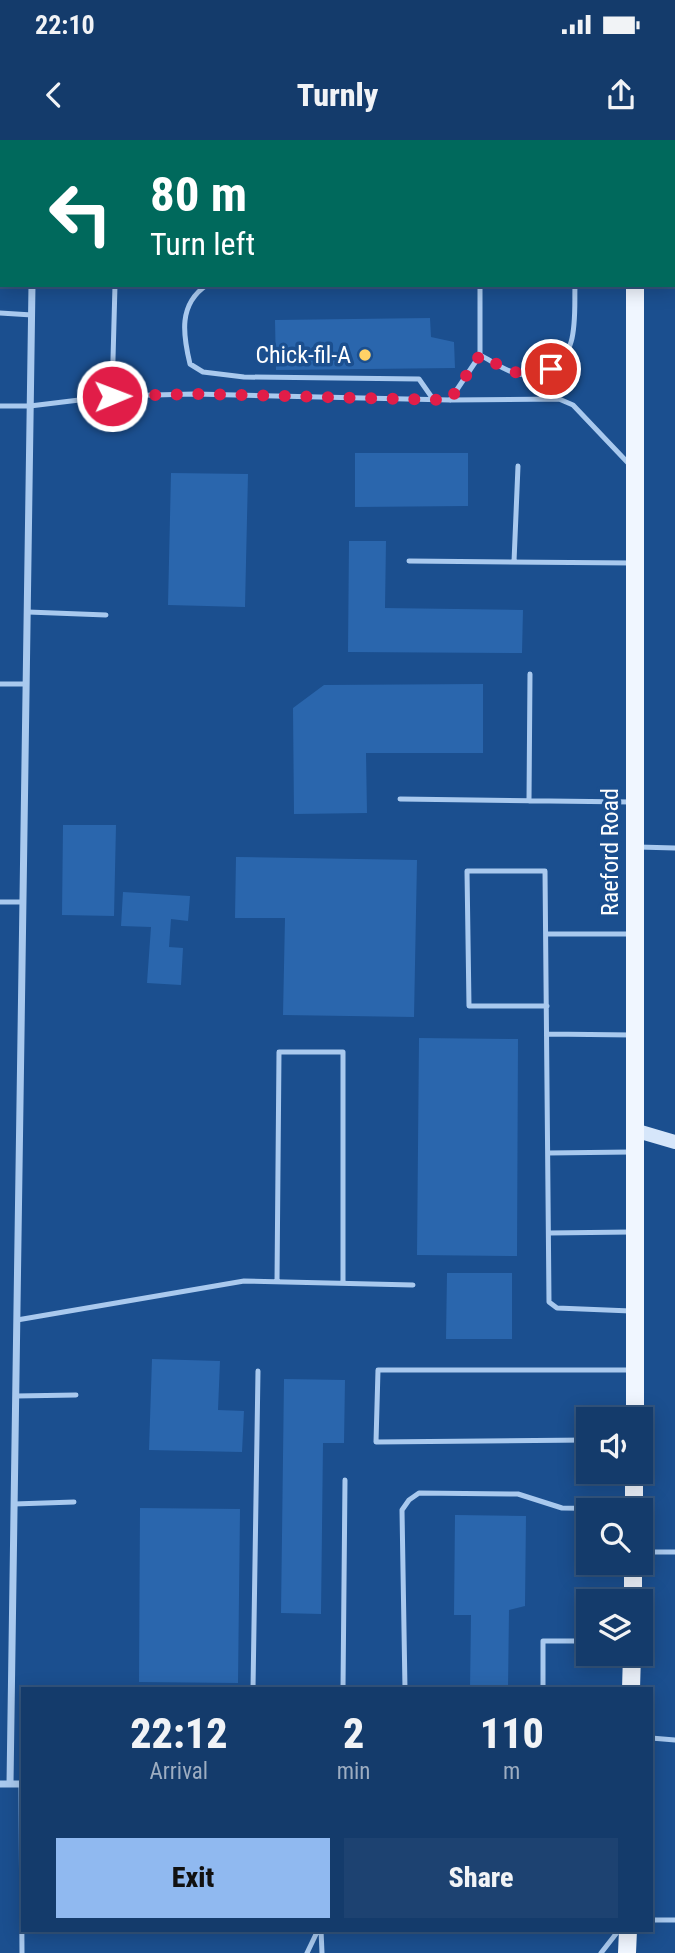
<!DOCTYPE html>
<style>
body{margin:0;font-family:"Roboto Condensed",sans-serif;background:#1d4271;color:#f1f3f6;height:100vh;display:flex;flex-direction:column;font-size:26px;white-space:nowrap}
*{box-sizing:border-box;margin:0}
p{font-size:23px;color:#9dadc1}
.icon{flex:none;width:38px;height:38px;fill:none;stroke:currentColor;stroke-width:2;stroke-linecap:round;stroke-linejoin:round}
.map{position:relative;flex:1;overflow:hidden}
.details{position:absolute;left:21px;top:1547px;width:632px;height:245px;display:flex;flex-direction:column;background:#143b6b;border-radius:0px;box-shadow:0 4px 18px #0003,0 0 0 2px #33557e}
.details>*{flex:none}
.top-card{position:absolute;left:0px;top:0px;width:676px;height:147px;box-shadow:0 4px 18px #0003,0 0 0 2px #33557e;background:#00695c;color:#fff;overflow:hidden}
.fabs{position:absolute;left:576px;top:1267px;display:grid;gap:14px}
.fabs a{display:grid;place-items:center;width:77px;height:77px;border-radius:0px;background:#143b6b;box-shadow:0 4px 18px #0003,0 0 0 2px #33557e;font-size:35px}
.pin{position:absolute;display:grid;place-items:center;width:60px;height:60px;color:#fff;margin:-30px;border:4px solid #fff;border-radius:50%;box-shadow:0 2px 7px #0007}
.me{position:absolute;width:77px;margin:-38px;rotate:89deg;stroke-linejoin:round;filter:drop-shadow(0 0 5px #0008)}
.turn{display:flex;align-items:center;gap:24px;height:147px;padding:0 35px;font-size:32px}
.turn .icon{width:91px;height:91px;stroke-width:2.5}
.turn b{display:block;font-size:49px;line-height:60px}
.eta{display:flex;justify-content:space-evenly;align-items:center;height:119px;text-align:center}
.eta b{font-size:42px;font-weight:800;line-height:49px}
.primary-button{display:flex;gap:14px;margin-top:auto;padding:14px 35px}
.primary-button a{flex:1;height:80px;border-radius:0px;background:#90b9f0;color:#111;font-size:28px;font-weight:800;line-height:80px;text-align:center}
.primary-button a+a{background:#1d4271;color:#f1f3f6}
.status{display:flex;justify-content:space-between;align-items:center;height:49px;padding:0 35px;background:#143b6b;direction:ltr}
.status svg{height:19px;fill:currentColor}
header{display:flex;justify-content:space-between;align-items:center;height:91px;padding:0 35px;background:#143b6b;font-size:32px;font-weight:800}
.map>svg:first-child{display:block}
.building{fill:#2a66ad}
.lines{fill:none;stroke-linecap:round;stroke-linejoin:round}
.lane{stroke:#a9c9ee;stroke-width:5}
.street{stroke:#a9c9ee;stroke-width:7}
.secondary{stroke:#d6e6fa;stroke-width:14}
.primary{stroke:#f0f6ff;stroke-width:18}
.route{stroke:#e11d48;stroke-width:12;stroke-dasharray:0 21.6}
.poi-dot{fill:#ffd166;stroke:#1b4f8f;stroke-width:2.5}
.labels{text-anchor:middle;stroke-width:7;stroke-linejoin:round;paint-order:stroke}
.poi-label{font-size:24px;fill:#fff;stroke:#1b4f8f;text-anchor:end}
.street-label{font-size:24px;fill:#fff;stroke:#1b4f8f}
</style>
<div class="status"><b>22:10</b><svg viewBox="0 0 49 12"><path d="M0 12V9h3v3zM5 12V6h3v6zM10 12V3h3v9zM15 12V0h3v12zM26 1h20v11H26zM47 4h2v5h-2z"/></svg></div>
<header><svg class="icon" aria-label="back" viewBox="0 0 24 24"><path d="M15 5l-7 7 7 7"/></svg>Turnly<svg class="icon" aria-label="share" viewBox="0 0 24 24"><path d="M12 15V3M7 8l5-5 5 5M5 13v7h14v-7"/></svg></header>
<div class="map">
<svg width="675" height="1813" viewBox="0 0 675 1813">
<rect width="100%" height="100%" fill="#1b4f8f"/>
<path class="building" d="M430 178 431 197 454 202 455 228 276 230 275 180Z
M355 313H468V366L355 367Z
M171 333 248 334 245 467 168 465Z
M349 401H386L385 468 523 470 522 513 348 512Z
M483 544V613H366L367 673 294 674 293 568 324 545Z
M63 685H116L114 776 62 775Z
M236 717 417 720 414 877 283 875 285 778H235Z
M123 752 190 756 188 781 171 779 169 807 183 808 181 845 147 843 151 787 121 786Z
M419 898 518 899 517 1116 417 1115Z
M447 1133H512V1199H446Z
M152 1219 220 1221 218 1270 244 1271 242 1312 149 1310Z
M284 1239 345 1240 344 1303H323L321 1474 281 1473Z
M140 1368 240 1369 238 1543 139 1542Z
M455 1375 526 1376 525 1466 509 1470 508 1549H470L471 1475H454Z"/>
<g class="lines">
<path class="lane" d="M335 2V0
M463 2V0
M674 16H675
M207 145C178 164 183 195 190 224L203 232 244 237 419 239 433 259
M0 173 32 175
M480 215C492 221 506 232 519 234 528 236 537 234 545 231 580 219 574 175 575 145
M112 256 115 145
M450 260 480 215V145
M0 266H30L112 256 195 254 450 260 559 259 573 265 630 325
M409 421 633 423
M514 422 518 326
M28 472 106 475
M0 544H26
M400 659 631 662
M529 661 530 534
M638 707 675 708
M0 762H23
M548 794H632
M547 866H469L467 731H545L549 1162 557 1168 631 1171
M547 894 632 895
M548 1013 631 1012
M549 1093 631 1092
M277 1142 279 912H343V1143
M17 1180 244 1141 413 1145
M16 1256 76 1255
M588 1300 376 1302 378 1230H632
M14 1364 74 1362
M640 1412H675
M253 1549 258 1231
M343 1549 345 1340
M405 1549 402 1370 409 1360 419 1353 518 1354 562 1368 631 1369
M543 1549V1501H588
M651 1598 675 1600
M21 1644 22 1813
M651 1780H675
M321 1790 322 1813
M307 1813 318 1790
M601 1813 619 1790"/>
<path class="street" d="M34 2V0
M0 1644H23
M10 1644 32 145"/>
<path class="secondary" d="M44 0 115 2
M634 990 675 1002"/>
<path class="primary" d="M635 0V2
M635 1279V145
M634 1370V1332
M633 1461V1423
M631 1549 632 1514
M627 1813 628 1790"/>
</g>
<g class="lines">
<path class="route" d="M112 256 195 254 450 260 480 215C509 230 517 240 551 229"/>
</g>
<circle class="poi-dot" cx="365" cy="215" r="7"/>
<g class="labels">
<g class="poi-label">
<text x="351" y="223">Chick-fil-A</text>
</g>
<g class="street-label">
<text transform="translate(610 712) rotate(-90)" y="8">Raeford Road</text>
</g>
</g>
</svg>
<div class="fabs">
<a><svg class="icon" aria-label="sound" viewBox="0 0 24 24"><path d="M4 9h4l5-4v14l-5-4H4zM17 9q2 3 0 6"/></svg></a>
<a><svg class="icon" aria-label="search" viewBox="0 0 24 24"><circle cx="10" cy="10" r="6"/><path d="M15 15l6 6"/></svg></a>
<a><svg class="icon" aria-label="layers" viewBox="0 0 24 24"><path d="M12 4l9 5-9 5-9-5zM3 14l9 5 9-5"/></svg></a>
</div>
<div class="pin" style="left:551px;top:229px;background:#d93025"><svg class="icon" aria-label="arrive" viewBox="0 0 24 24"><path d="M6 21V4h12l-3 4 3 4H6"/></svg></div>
<svg class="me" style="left:112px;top:256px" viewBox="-20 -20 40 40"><circle r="17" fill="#e11d48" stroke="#fff" stroke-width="3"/><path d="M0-11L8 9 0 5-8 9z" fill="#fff"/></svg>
<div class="top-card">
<div class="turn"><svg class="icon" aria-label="left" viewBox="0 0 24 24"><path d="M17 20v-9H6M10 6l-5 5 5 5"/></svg><div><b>80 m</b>Turn left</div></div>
</div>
<section class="details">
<div class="eta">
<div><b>22:12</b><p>Arrival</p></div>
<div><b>2</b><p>min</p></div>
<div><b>110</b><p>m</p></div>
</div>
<div class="primary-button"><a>Exit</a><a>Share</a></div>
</section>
</div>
